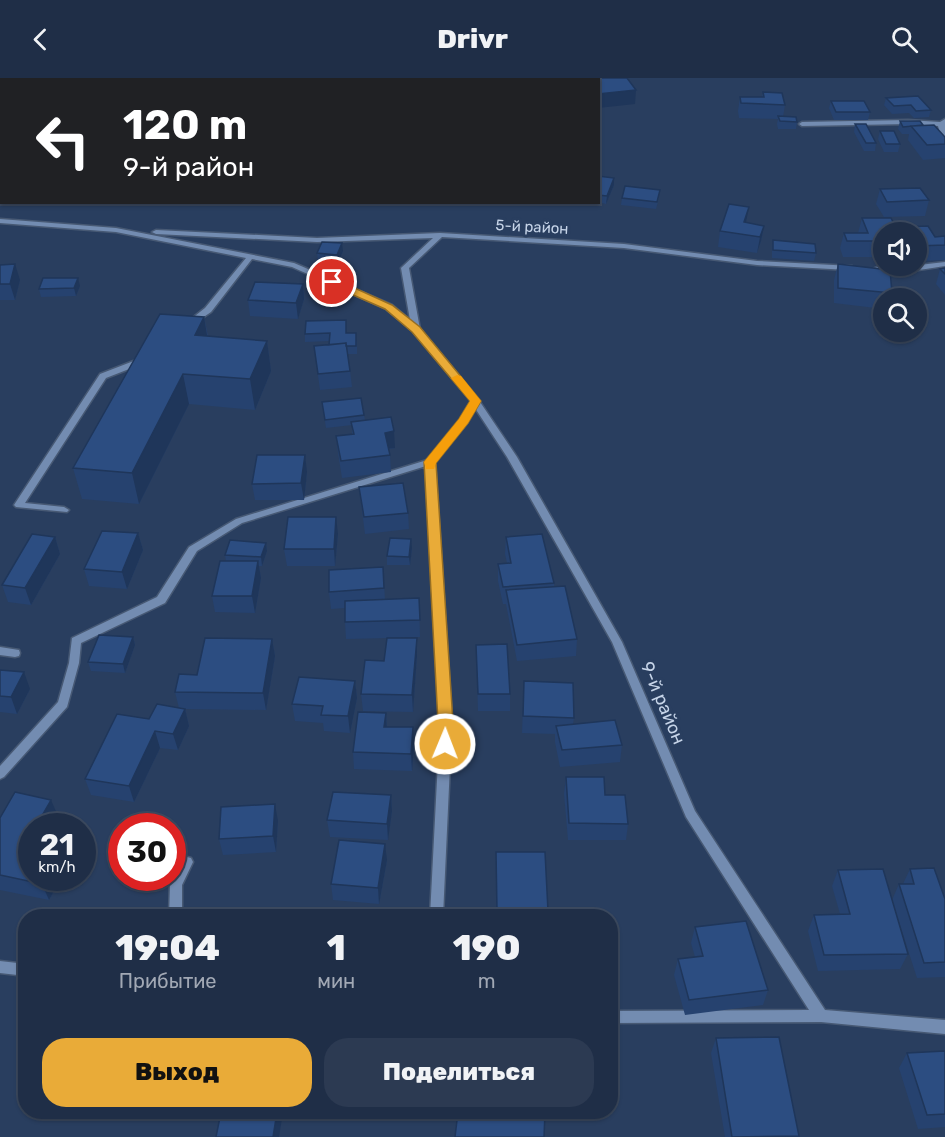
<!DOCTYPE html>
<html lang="ru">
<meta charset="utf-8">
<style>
body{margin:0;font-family:Rubik,sans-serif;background:#2c3a52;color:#f1f3f6;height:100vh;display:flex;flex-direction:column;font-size:22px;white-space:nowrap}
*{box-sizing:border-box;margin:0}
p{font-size:20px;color:#a1a8b4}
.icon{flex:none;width:33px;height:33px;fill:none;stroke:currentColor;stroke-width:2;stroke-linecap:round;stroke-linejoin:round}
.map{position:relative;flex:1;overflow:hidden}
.panel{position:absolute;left:18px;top:831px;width:600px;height:210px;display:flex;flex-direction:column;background:#1f2e47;border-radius:24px;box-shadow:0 2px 4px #0004,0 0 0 2px #3c4a60}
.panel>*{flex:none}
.banner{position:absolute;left:0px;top:0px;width:600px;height:126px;box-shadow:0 2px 4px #0004,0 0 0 2px #3c4a60;background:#202124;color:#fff;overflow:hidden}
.buttons{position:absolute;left:873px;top:144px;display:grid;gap:12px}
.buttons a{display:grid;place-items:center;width:54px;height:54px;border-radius:50%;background:#1f2e47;box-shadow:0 2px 4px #0004,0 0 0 2px #3c4a60;font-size:30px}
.speed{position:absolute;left:18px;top:735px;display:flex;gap:12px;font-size:30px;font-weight:700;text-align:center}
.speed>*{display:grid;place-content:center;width:78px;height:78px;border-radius:50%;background:#1f2e47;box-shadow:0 2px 4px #0004,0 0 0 2px #3c4a60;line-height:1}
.speed small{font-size:15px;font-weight:400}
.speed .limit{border:9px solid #d22;background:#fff;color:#111}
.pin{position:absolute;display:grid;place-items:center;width:51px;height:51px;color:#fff;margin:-26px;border:3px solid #fff;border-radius:50%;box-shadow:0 2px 6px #0007}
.me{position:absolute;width:66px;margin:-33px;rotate:1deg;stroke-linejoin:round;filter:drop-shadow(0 0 4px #0008)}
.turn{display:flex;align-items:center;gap:21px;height:126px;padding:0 24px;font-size:27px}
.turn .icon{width:78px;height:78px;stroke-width:2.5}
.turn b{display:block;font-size:42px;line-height:51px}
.eta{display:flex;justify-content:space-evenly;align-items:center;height:102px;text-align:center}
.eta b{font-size:36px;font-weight:800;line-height:42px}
.cta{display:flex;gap:12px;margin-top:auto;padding:12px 24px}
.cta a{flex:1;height:69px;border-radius:24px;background:#e9ab38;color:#111;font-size:24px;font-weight:800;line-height:69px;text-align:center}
.cta a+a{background:#2c3a52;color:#f1f3f6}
header{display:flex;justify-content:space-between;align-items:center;height:78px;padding:0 24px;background:#1f2e47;font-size:27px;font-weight:800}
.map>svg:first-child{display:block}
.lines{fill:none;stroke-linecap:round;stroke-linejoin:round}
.minor-casing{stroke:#475974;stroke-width:3}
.minor{fill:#738cb1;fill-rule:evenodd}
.wall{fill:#26426f}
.shaded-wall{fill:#1f365a}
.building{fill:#2c4d81;stroke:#1f365a;stroke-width:1.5}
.route{fill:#e9ab38;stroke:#976f24;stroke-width:1.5}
.slow{fill:#f59e0b}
.labels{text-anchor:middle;stroke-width:6;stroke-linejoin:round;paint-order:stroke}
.far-street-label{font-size:15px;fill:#c6d4e8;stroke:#293e5f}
.street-label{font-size:18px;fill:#c6d4e8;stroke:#293e5f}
</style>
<header><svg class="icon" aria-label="back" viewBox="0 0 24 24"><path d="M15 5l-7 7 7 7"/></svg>Drivr<svg class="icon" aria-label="search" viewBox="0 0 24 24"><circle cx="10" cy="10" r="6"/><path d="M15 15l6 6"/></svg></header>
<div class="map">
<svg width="945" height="1059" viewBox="0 0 945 1059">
<rect width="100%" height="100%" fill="#293e5f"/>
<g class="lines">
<g class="minor-casing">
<path id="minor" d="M945 41V65L942 63 938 48 908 46 802 48 799 46 802 44 908 42 940 44Z
M0 57H2V61H0Z
M0 141 116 150 294 185 392 227 410 242 401 190 433 160 317 164 156 156 152 154 156 152 317 160 440 155 624 166 757 183 852 188 853 190 849 192 757 187 624 170 442 159 409 190 420 251 478 321 517 379 622 564 695 733 825 932 945 942V956L821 944 610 945V933L809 932 686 739 612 564 507 379 475 330 467 345 435 384 452 644 443 838H430L440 644 426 388 242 445 197 473 165 525 81 565 79 585 67 629 4 699 0 701V688L58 624 69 585 72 560 157 519 189 469 236 441 427 382 460 342 471 323 413 253 386 231 292 189 252 181 211 234 189 249 185 247 186 245 205 230 246 180 116 154 0 145Z
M945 184V188C927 190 888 200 873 191L877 189 893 190Z
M144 279 148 282 147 284 106 300 25 425 64 429 69 432 67 434 16 429 14 427 100 296Z
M0 569 19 572 20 575 19 578 15 579 0 577Z
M187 779 191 780 193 784 182 807V838H169L170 807 183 780Z
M0 883 26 886V898L0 895Z"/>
</g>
<use href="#minor" class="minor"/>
</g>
<path class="wall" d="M0 0 2 2V48H0Z
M763 14 785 27 783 39 797 44 796 51H778L777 46 778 41 739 40 738 33 740 19H762Z
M886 20 931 32 929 39 914 40 909 35 892 36 884 27Z
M831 23 870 34 868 42H834L829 30Z
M900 43 923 47 945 66V80L923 82 908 62 909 56H902L898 51Z
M855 46 876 65 875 73H864L854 54Z
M880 53 900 66 898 74H884L878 61Z
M598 98 614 100V107L606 126 598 124Z
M880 111 929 122 925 138 884 139 876 126Z
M622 120H659L656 131 621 127Z
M862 140 884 154V179H843L840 170 844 155H858Z
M746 145 764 148 761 163 757 175 718 169 720 153Z
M902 149 935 159 945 158V182L916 183V154H900Z
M773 162 816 175 814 183 772 180V170Z
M343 173 338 185 318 183 317 175Z
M838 186 892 215 890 220H884V231L834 225V202Z
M0 187 20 202 15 222H0Z
M945 190V217L936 206 940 191Z
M303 206 304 221 298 241 250 238 248 222Z
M80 208 76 218 41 219 39 211Z
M204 239 208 258 267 263 271 293 255 332 189 326 139 426 82 421 73 390Z
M346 255 357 263V276H348L352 309 320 312 314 268 329 267V263L305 264V256Z
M322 324 364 337 365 342 395 370 389 371 390 377 391 394 342 400 338 375 336 358 352 356V347L326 350Z
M307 394 304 422H255L252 406Z
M359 409 408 435 409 451 365 456Z
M138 455 143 472 127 511 89 508 84 491Z
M338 456 335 488H287L284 471Z
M55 459 60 476 31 527 8 524 2 507Z
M506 459 554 505V509L577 561 576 578 517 583 506 526H503L498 503V486L507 485 505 476Z
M266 465 267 473 262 488H259L261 500 255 535 215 534 212 518 226 483 225 477Z
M412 470 410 487H387V478Z
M383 489 385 522 419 520 420 559 390 560H417V577L413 634 363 633 361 616 384 583 387 560 346 561 345 544V530L331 531 329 514Z
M133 559 135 567 125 595 91 593 88 584Z
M272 561 275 578 266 632 185 631 189 648 178 672 160 670 134 724 91 717 85 701 149 641 179 630 175 614 197 597Z
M476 567 510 616V633H478Z
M0 592 30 611 17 636 0 634Z
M355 603 357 620 350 655 324 653 323 645 295 643 292 626Z
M524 603 574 640 573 646 622 667 620 684 560 689 555 664V656L522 655Z
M386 635 387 649 414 666 412 693 354 691 353 674Z
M566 699 605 717 628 746 626 762H568L564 716Z
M391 717 392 733 388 762 330 759 327 742Z
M58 738 32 748 61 800 49 822 0 812V740Z
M278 743 276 774 223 777 219 761Z
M496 774 548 833V838H496Z
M387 782 379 826 333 822 331 806Z
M910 791 945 821V899L917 900 892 822 899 806H903Z
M838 792 908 876 900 891 818 893 808 853 814 837 840 836 832 808Z
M695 849 768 912 763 927 685 937 674 897 678 881 695 879 691 865Z
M716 960 799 1058V1059H725L711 975Z
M945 973V1049L918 1051 899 990 907 975Z
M26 999V1021L21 1012Z
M100 1034H127L126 1036Z"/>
<path class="shaded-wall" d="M636 12 635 26 598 30V16Z
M614 100V107L606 126 607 118Z
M749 129 746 144 742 157 744 144Z
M764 148 761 163 757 175 760 159Z
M342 165 343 173 338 185 337 177Z
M15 186 20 202 15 222 10 206Z
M78 200 80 208 76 218 74 210Z
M303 206 304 221 298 241 296 225Z
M204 239 209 269 195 257Z
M267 263 271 293 255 332 250 301Z
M183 296 189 326 139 426 132 395Z
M394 353 395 370 386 371 385 355Z
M305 377 307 394 304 422 301 405Z
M336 439 338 456 335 488 334 471Z
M138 455 143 472 127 511 122 494Z
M55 459 60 476 31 527 25 510Z
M411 461 412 470 410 487 409 479Z
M266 465 267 473 262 488 261 479Z
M258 483 261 500 255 535 252 518Z
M133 559 135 567 125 595 123 586Z
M417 560V577L413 634 412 617Z
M272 561 275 578 266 632 263 615Z
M24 594 30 611 17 636 11 619Z
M355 603 357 620 350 655 348 638Z
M185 631 189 648 178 672 173 656Z
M386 635 387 652 384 649Z
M413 649 414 666 412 693 411 676Z
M155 653 160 670 134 724 129 708Z
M391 717 392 733 388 762 387 746Z
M51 722 58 738 52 748H36Z
M275 726 278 743 276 774 273 758Z
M385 766 387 782 379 826 378 810Z
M46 800H61L49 822 42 806Z
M277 1034H283L279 1059H273Z"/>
<path class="building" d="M0 0H54L68 2H2V13H0Z
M584 0H627L636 12 598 16V2H585Z
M763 14 782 15 785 27 741 25 740 19H764Z
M918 18 931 32 916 33 911 27 894 28 886 20Z
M831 23H864L870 34H836Z
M778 38 796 39 797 44 780 43Z
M900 43H920L923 47 903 49Z
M855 46H866L876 65H866Z
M934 47 945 59V66L927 67 911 48Z
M880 53H894L900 66H886Z
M2 65V78H0V67Z
M598 98 614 100 607 118 598 117Z
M2 106V117H0V107Z
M625 108 660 112 657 124 622 120Z
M920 110 929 122 887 124 880 111Z
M729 126 749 129 744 144 764 148 760 159 720 153Z
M862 140H891L898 154H884V163H847L844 155H868Z
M928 148 935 159 945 158V167L916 168V154H905L902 149Z
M773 162 815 166 816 175 773 172Z
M322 164 342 165 337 177 317 175Z
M15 186 10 206H0V187Z
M838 186 890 192 892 215 838 210Z
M945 190V196L940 191Z
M43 200H78L74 210 39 211Z
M255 204 303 206 296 225 248 222Z
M160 236 204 239 195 257 267 263 250 301 183 296 132 395 73 390Z
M346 242V255H356V268H346V265L329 267 330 255 305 256 306 243Z
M346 265 350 293 318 296 314 268Z
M361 320 364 337 325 342 322 324Z
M391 339 394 353 385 355 390 377 341 383 336 358 354 356 351 344Z
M257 377H305L301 405 252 406Z
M403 405 408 435 364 439 359 409Z
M288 439H336L334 471H284Z
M102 453 138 455 122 494 84 491Z
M32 456 55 459 25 510 2 507Z
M542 456 554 505 503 509 498 486 511 485 506 459Z
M390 460 411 461 409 479 387 478Z
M230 462 266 465 261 479 225 477Z
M220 483H258L252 518H212Z
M383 489 384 510 329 514V492Z
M565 508 577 561 517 567 506 512Z
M419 520 420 542 345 544V523Z
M99 557 133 559 123 586 88 584Z
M205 560 272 561 263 615 175 614 179 596 197 597Z
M387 560H417L412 617 361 616 365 582 384 583Z
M507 566 510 616H478L476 567Z
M0 592 24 594 11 619 0 618Z
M299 599 355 603 348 638 321 637 323 628 292 626Z
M524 603 573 605 574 640 523 638Z
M157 626 185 631 173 656 155 653 129 708 85 701 117 636 149 641Z
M358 634 386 635 384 649H413L411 676 353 674Z
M615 642 622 667 562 672 556 648Z
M566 699H604L605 717H625L628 746 569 745Z
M15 714 51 722 36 748H32V757L28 763H32V800H46L42 806 0 797V740Z
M333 714 391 717 387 746 327 742Z
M275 726 273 758 219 761 221 729Z
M339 762 385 766 378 810 331 806Z
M496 774H545L548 833H497Z
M934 790 945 821V884L924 885 899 806H914L910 791Z
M883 791 908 876 824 877 814 837 850 836 838 792Z
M353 831 379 832V838H351Z
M746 843 768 912 689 922 678 881 703 878 695 849Z
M779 959 799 1058 732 1059 716 960Z
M945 973V1036L927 1037 907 975Z
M26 999V1013L21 1012Z
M221 1034H277L273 1059H216Z
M458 1034H545L544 1059H455Z"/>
<path class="route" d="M328 201H335L392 227 420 249 481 323 468 345 436 385 453 644 450 670H439L437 666 438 644 424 384 459 341 470 323 412 254 385 231 328 206Z"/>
<path class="slow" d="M457 297 461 298 481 323 468 345 436 385 434 391H426L424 384 459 341 470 323 451 300Z"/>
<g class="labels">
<g class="far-street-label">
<text transform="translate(532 149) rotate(3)" y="5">5-й район</text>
</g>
<g class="street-label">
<text transform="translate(663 625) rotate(67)" y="6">9-й район</text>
</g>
</g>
</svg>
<div class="buttons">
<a><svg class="icon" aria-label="sound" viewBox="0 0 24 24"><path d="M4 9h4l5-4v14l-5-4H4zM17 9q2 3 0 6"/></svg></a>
<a><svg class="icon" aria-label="search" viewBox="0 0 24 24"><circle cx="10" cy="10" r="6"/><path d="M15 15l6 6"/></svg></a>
</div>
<div class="speed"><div>21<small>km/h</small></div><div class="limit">30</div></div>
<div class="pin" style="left:332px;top:204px;background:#d93025"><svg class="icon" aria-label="arrive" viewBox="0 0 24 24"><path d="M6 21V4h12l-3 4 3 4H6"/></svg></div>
<svg class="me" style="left:445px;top:666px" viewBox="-20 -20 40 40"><circle r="17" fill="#e9ab38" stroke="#fff" stroke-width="3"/><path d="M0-11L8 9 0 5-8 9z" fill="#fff"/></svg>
<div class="banner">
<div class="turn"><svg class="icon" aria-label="left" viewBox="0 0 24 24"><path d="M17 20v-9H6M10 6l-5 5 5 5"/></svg><div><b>120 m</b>9-й район</div></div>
</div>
<section class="panel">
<div class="eta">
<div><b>19:04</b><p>Прибытие</p></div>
<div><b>1</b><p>мин</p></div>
<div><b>190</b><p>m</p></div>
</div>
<div class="cta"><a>Выход</a><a>Поделиться</a></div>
</section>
</div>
